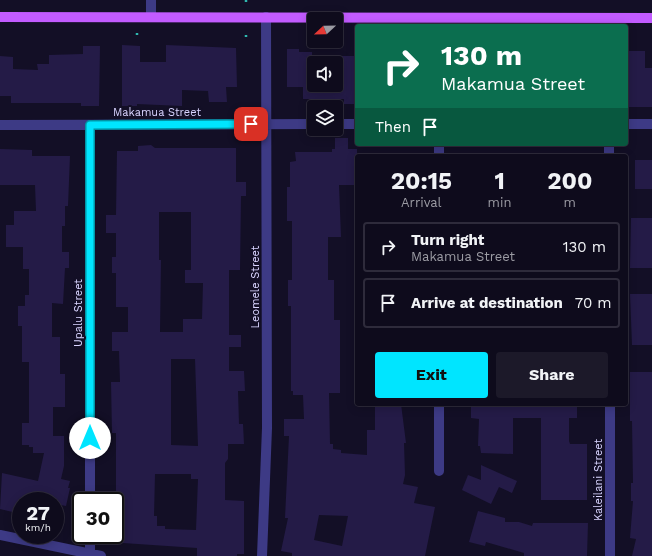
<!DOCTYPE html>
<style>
body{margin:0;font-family:"Work Sans",sans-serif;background:#1c1929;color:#f1f3f6;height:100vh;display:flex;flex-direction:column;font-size:15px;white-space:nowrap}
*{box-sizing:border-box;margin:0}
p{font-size:13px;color:#9b9ba3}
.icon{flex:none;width:22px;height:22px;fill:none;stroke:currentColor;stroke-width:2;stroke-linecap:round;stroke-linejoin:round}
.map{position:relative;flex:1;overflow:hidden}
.details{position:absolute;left:355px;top:154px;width:273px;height:252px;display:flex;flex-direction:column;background:#0e0b1c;border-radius:4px;box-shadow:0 2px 10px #0003,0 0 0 1px #2e2b3b}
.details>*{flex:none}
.guide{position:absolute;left:355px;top:24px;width:273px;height:122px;border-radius:4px;box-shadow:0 2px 10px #0003,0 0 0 1px #2e2b3b;background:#0b6e4f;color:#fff;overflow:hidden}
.needle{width:26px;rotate:248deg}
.controls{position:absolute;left:307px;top:12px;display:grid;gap:8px}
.controls a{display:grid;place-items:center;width:36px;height:36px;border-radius:4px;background:#0e0b1c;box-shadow:0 2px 10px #0003,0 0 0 1px #2e2b3b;font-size:20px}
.speed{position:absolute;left:12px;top:492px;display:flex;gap:8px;font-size:20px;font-weight:700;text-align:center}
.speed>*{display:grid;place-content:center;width:52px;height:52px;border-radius:50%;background:#0e0b1c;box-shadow:0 2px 10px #0003,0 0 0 1px #2e2b3b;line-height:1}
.speed small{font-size:10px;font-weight:400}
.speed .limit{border:2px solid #111;border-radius:6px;background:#fff;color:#111}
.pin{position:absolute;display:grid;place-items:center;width:34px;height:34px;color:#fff;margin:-17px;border-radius:8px;box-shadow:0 2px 6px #0006}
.me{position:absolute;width:44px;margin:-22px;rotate:0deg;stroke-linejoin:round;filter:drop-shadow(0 0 3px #0008)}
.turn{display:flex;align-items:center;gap:14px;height:84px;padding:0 20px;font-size:18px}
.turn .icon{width:52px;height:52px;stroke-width:2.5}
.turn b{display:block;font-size:28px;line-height:34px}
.then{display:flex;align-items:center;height:38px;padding:0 20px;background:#0003;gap:8px;font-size:15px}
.eta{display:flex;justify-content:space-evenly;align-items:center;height:68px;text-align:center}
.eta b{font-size:24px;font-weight:700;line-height:28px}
.button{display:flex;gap:8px;margin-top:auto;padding:8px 20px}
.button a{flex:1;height:46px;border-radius:4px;background:#00e5ff;color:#111;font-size:16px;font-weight:700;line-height:46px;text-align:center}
.button a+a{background:#1c1929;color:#f1f3f6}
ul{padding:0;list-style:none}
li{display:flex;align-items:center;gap:12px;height:50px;margin:0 8px 6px;padding:0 12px;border:2px solid #2e2b3b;border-radius:4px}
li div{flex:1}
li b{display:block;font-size:15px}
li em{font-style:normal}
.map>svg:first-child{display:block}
.building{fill:#241b47;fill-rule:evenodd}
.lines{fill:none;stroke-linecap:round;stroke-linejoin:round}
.path{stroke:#2fb8b0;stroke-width:2.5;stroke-dasharray:2 3;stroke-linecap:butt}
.minor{stroke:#3d3a85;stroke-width:10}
.major{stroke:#c25bff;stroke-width:10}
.route-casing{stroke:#0095a6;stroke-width:10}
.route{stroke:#00e5ff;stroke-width:7}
.labels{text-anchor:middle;stroke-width:4;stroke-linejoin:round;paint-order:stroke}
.street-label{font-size:11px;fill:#d9d4ff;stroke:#130f26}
</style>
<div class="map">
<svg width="652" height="556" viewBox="0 0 652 556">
<rect width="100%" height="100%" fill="#130f26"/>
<path class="building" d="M122 45 140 46V62H166V45L236 48 237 87H226L227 102H209L208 91 182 90V106L137 104V106H122Z
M83 46H100L99 106H81V103H11V96H0V56L13 57V69L38 70 37 64H49V55L83 54Z
M287 49H299V52H312V56H357V104H344V99H303V87H287ZM314 63H336V85H314Z
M626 51H645V68H652V107H626Z
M335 138H348V149H357V185H339L341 237H328V280H334V320H340V393H329L330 444H333V449L341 450V453L367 455V430H375V404H401L406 443H404L405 475 403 484 418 487 414 503 435 507 425 556H292V553L281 551 288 518H285L289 436H284V419H304L303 395H293V391H291V306H288V280H292V221H287V187H290V162L296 161 295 152H332V149H335ZM319 515 348 516 342 546 314 540Z
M151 145 155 148H236V182H246V196H241L240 270H229V335H241V347H229V371H244L245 391H238L239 424H243L244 444H228V459L225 463V500L244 501V554H237V556H197V548L123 543V511H116V433H112L111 382H120L119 351H112V332H128V307H116V273H112V257H116V233H106V215H116L117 151H138V146ZM159 212H191V270H185V283H203L202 319H183V332H160L161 260H159ZM171 359H195L198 446 171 445ZM155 474H191V479H198L196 530 165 529V526H157V516H154Z
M0 149 32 150V156H70L68 206H65V226H62V252H69V268H65L63 304 52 303V337H60V374H65V407H53V436H64V466L61 479 70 481 68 488H70L66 506 55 504V501H21V514L0 509 2 473 38 481 44 453H33V447H29V445H22V423H29V362H22V326H18V306H25V295H29V269H23V247H6V225H14V211H36L35 185H0Z
M635 160H652V189H635Z
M631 218H652V268H630Z
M630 294H652V345H632Z
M630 372H652V556H632L636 539 630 538 633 501H631V483H633L632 421H630Z
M471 404H577V418H569V441L570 444H587V500H541V418H513V454L481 453 480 446H478L479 419 471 418Z
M481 465 517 481 512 493 499 487 491 504 462 490 468 475 481 480Z
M478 511 505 518V522H519L532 526 533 523H588L587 556H524V553L486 542 485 546 469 542Z"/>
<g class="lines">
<path class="path" d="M246 2V0
M137 33V36
M246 35V38"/>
<path class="minor" d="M151 0V17
M336 124H357
M626 124H652
M0 125 314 124
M90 125V501
M439 144V156
M609 144V156
M439 404V471
M0 535 101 556
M90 554V535
M262 556 267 428 266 17
M610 556V404"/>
<path class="major" d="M0 17 652 18"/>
</g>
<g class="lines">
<g class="route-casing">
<path id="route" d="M90 438V125L251 124"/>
</g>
<use href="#route" class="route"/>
</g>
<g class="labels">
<g class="street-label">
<text x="157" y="116">Makamua Street</text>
<text transform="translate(255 287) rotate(-90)" y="4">Leomele Street</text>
<text transform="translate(78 313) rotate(-90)" y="4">Upalu Street</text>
<text transform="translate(598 480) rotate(-90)" y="4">Kaleilani Street</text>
</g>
</g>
</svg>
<div class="controls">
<a><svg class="needle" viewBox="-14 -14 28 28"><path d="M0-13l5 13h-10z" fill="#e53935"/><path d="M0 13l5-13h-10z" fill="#9b9ba3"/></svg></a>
<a><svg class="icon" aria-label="sound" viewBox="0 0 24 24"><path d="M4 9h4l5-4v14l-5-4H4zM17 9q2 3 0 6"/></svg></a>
<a><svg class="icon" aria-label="layers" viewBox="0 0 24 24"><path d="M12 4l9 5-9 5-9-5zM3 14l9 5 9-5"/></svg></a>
</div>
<div class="speed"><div>27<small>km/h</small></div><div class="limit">30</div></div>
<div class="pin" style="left:251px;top:124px;background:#d93025"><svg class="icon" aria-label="arrive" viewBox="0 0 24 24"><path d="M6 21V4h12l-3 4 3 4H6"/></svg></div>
<svg class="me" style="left:90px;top:438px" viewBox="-20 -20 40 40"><circle r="19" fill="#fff"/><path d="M0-13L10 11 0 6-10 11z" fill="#00e5ff"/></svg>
<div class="guide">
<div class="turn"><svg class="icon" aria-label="right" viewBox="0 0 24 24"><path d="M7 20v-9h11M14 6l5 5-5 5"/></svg><div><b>130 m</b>Makamua Street</div></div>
<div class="then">Then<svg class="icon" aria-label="arrive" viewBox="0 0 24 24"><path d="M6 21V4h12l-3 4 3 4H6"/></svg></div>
</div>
<section class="details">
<div class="eta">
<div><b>20:15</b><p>Arrival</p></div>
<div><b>1</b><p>min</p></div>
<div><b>200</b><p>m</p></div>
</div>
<ul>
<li><svg class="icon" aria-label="right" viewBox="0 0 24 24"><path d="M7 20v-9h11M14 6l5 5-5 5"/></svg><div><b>Turn right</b><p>Makamua Street</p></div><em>130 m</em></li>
<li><svg class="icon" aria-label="arrive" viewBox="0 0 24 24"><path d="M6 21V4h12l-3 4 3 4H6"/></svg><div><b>Arrive at destination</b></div><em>70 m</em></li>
</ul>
<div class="button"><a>Exit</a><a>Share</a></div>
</section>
</div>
